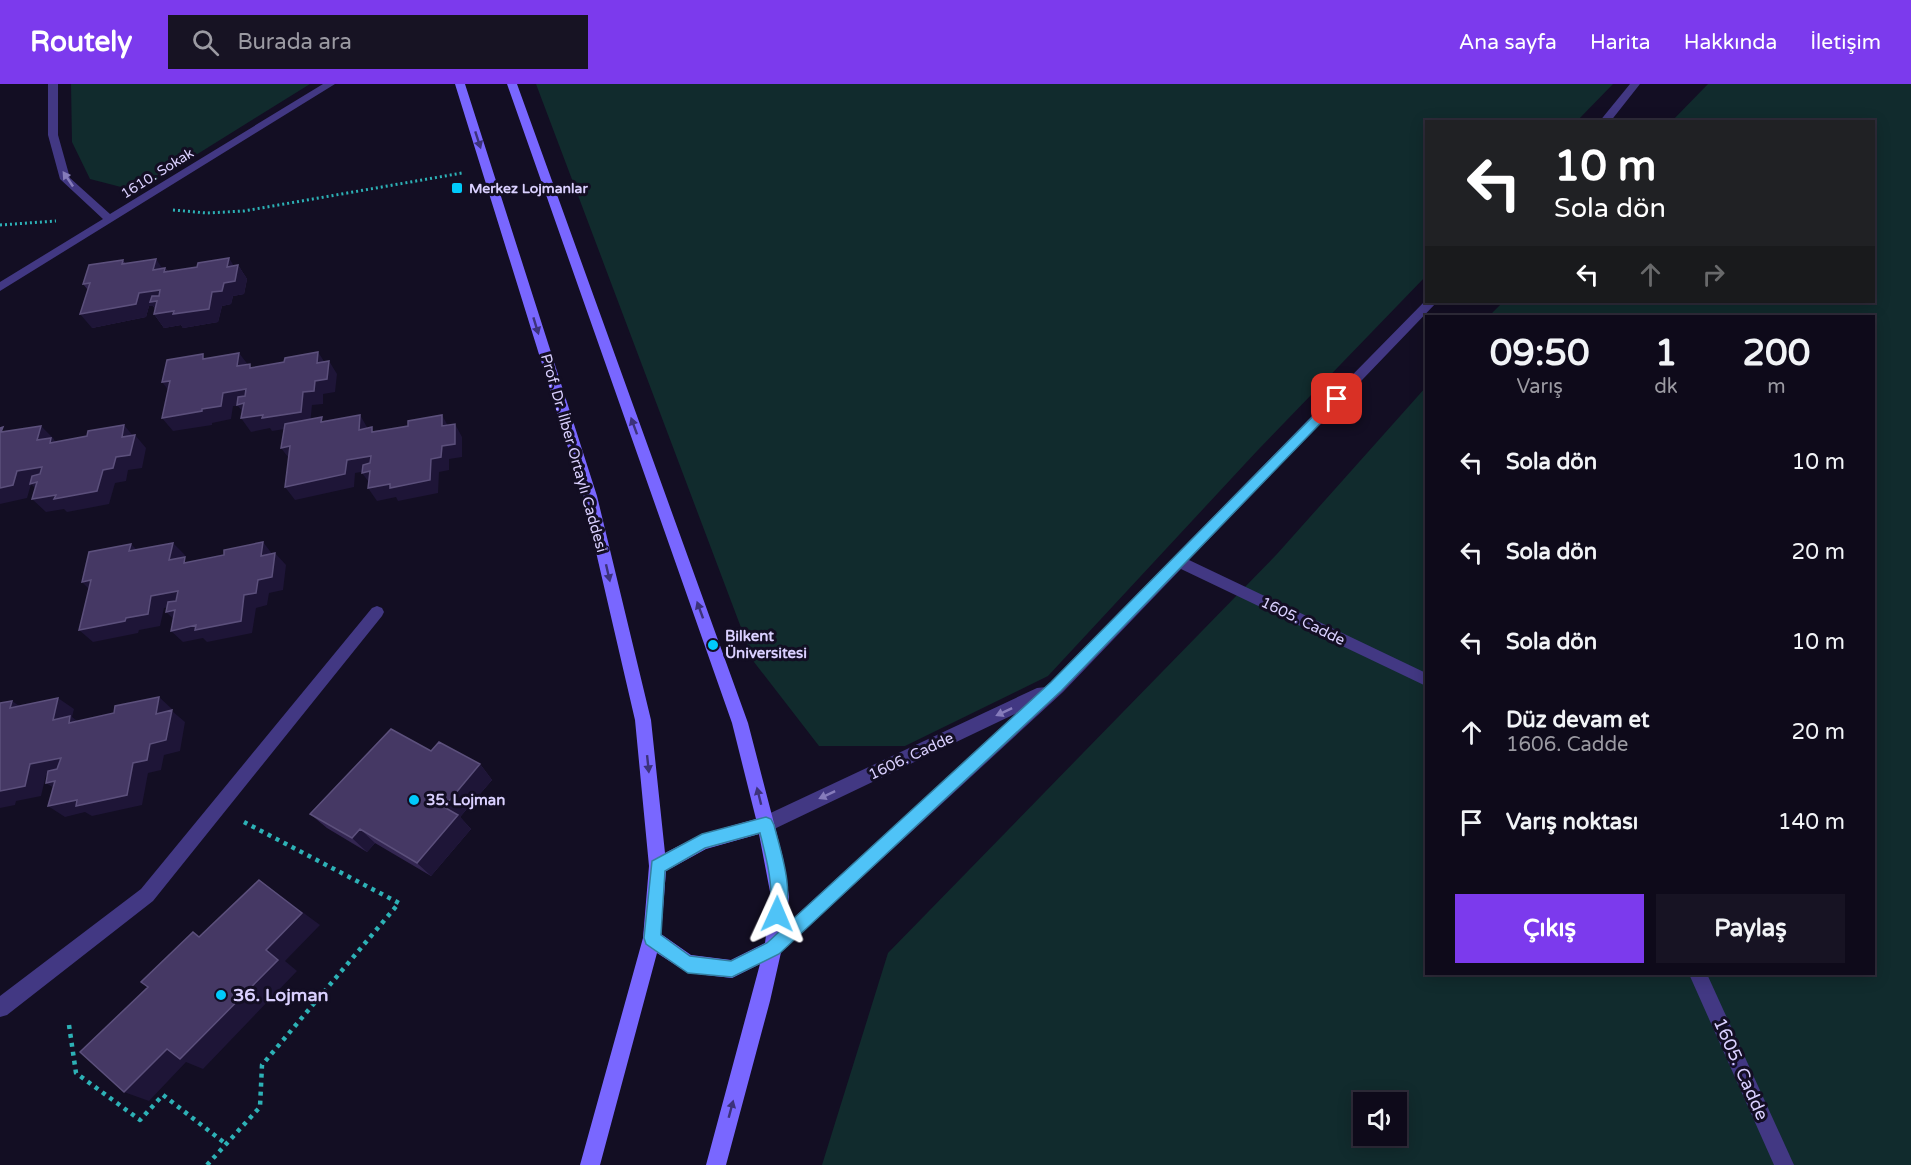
<!DOCTYPE html>
<html lang="tr">
<meta charset="utf-8">
<style>
body{margin:0;font-family:"Varela Round",sans-serif;background:#171323;color:#f1f3f6;height:100vh;display:flex;flex-direction:column;font-size:22px;white-space:nowrap}
*{box-sizing:border-box;margin:0}
p{font-size:20px;color:#9b9aa2}
.icon{flex:none;width:33px;height:33px;fill:none;stroke:currentColor;stroke-width:2;stroke-linecap:round;stroke-linejoin:round}
.map{position:relative;flex:1;overflow:hidden}
.sheet{position:absolute;left:1425px;top:231px;width:450px;height:660px;display:flex;flex-direction:column;background:#0e0a1a;border-radius:0px;box-shadow:0 3px 15px #0003,0 0 0 2px #2e2b39}
.sheet>*{flex:none}
.guide{position:absolute;left:1425px;top:36px;width:450px;height:183px;border-radius:0px;box-shadow:0 3px 15px #0003,0 0 0 2px #2e2b39;background:#202124;color:#fff;overflow:hidden}
.buttons{position:absolute;left:1353px;top:1008px;display:grid;gap:12px}
.buttons a{display:grid;place-items:center;width:54px;height:54px;border-radius:0px;background:#0e0a1a;box-shadow:0 3px 15px #0003,0 0 0 2px #2e2b39;font-size:30px}
.pin{position:absolute;display:grid;place-items:center;width:51px;height:51px;color:#fff;margin:-26px;border-radius:12px;box-shadow:0 3px 9px #0006}
.me{position:absolute;width:66px;margin:-33px;rotate:1deg;stroke-linejoin:round;filter:drop-shadow(0 0 4px #0008)}
.turn{display:flex;align-items:center;gap:21px;height:126px;padding:0 30px;font-size:27px}
.turn .icon{width:78px;height:78px;stroke-width:2.5}
.turn b{display:block;font-size:42px;line-height:51px}
.lanes{display:flex;align-items:center;height:57px;padding:0 30px;background:#0003;justify-content:center;gap:30px;direction:ltr}
.lanes .off{opacity:.35}
.eta{display:flex;justify-content:space-evenly;align-items:center;height:102px;text-align:center}
.eta b{font-size:36px;font-weight:800;line-height:42px}
.cta{display:flex;gap:12px;margin-top:auto;padding:12px 30px}
.cta a{flex:1;height:69px;border-radius:0px;background:#7c3aed;color:#fff;font-size:24px;font-weight:800;line-height:69px;text-align:center}
.cta a+a{background:#171323;color:#f1f3f6}
ul{padding:0;list-style:none}
li{display:flex;align-items:center;gap:18px;height:90px;padding:0 30px}
li div{flex:1}
li b{display:block;font-size:22px}
li em{font-style:normal}
header{display:flex;align-items:center;gap:36px;box-sizing:border-box;height:84px;padding:0 30px;background:#7c3aed;color:#fff}
header strong{font-size:28px}
nav{display:flex;gap:33px;margin-inline-start:auto;font-size:21px}
.search{width:420px;height:54px;background:#171323;display:flex;align-items:center;gap:15px;box-sizing:border-box;padding:0 21px;border-radius:0px;color:#9b9aa2;font-size:22px}
.map>svg:first-child{display:block}
.green{fill:#112b2d;fill-rule:evenodd}
.lines{fill:none;stroke-linecap:round;stroke-linejoin:round}
.path-far1{stroke:#2db1b6;stroke-width:3;stroke-dasharray:2 3;stroke-linecap:butt}
.path{stroke:#2db1b6;stroke-width:4.5;stroke-dasharray:4 5;stroke-linecap:butt}
.street{fill:#423883;fill-rule:evenodd}
.secondary{fill:#7967ff;fill-rule:evenodd}
.wall{fill:#332651}
.shaded-wall{fill:#1e1537}
.building{fill:#453864;stroke:#5c507c;stroke-width:1.5}
.oneway{fill:#3c327b}
.oneway2{fill:#867cbb}
.route{fill:#4fc3f7;stroke:#337fa1;stroke-width:1.5}
.poi-dot{fill:#00cafb;stroke:#130e23;stroke-width:2}
.labels{text-anchor:middle;stroke-width:6;stroke-linejoin:round;paint-order:stroke}
.far-street-label{font-size:14px;fill:#dad0ff;stroke:#130e23}
.far-poi-label{font-size:14px;font-weight:bold;fill:#dad0ff;stroke:#130e23;text-anchor:start}
.street-label{font-size:15px;fill:#dad0ff;stroke:#130e23}
.poi-label{font-size:15px;font-weight:bold;fill:#dad0ff;stroke:#130e23;text-anchor:start}
.near-poi-label{font-size:18px;font-weight:bold;fill:#dad0ff;stroke:#130e23;text-anchor:start}
.near-street-label{font-size:18px;fill:#dad0ff;stroke:#130e23}
</style>
<header>
<strong>Routely</strong>
<div class="search"><svg class="icon" aria-label="search" viewBox="0 0 24 24"><circle cx="10" cy="10" r="6"/><path d="M15 15l6 6"/></svg>Burada ara</div>
<nav><a>Ana sayfa</a><a>Harita</a><a>Hakkında</a><a>İletişim</a></nav>
</header>
<div class="map">
<svg width="1911" height="1081" viewBox="0 0 1911 1081">
<rect width="100%" height="100%" fill="#130e23"/>
<path class="green" d="M71 0H310L151 99 121 103 90 95 72 58Z
M536 0H1613L1577 37 1426 38V192L1257 367 1048 592 905 662H819L754 578Z
M1708 0H1911V1081H822L888 869 1277 470 1426 303V890H1874V232H1489L1503 218H1874V38L1672 37ZM1364 1018H1396V1052H1364Z"/>
<g class="lines">
<path class="path-far1" d="M173 126 207 129 244 127 462 89
M0 141 56 137"/>
<path class="path" d="M69 941 76 989 140 1036 163 1011 226 1060
M207 1081 260 1023 262 981 399 819 244 738"/>
<path class="street" d="M48 0H58V51L70 94 110 130 323 0H335L0 207V198L103 135 60 95 48 51Z
M1630 0H1640L1610 38H1599Z
M1426 216V218H1437L1189 476 1426 589V602L1181 485 1063 608 779 870 773 873 767 870 764 864 767 858 1019 628 772 746 766 748 760 746 758 740 760 734 1037 604 1046 603Z
M377 522 382 524 384 528 382 532 153 817 7 931 0 933V912L141 805 372 524Z
M1689 890H1707L1794 1081H1774Z"/>
<path class="secondary" d="M455 0H465L597 412 651 636 665 769 702 750 756 735 732 639 507 0H517L748 639 783 774 789 813 782 864 770 917 726 1081H706L760 880 732 894 688 889 657 869 600 1081H580L643 854 649 782 635 636 583 412ZM759 750 771 813 765 859 731 876 691 871 661 850 666 787 706 765Z"/>
</g>
<path class="wall" d="M123 176 125 179 165 184 168 187 238 181 247 195 244 210 233 212 231 220 222 222 218 238 183 244 181 241 164 244 154 230 155 225 153 222H149L146 233 92 244 88 206 83 200Z
M431 667 480 680 492 696 460 733 471 745 431 792 375 759 367 768 327 744 310 730Z"/>
<path class="shaded-wall" d="M229 174 237 187 238 181 247 195 244 210 233 212 231 220 222 222 218 238 183 244 181 241 164 244 154 230 159 229 153 222H149L146 233 92 244 80 230 139 209 160 206 212 208 227 183Z
M156 175 164 187 165 184 175 197 153 186Z
M318 268 327 282 317 279Z
M239 269 249 282H237Z
M329 277 337 290 335 308 323 310V320L312 321 310 341 272 347 270 344 251 348 241 334 247 333 238 322H233L231 335 212 339V341L173 347 162 334 202 325 223 309 246 305 303 308 315 297Z
M170 297 173 312 162 298Z
M360 331 368 345 359 346Z
M442 331 449 344 442 342Z
M455 340 462 353V373L449 375V386L439 388 438 409 398 417 396 413 377 417 368 404 431 375 442 362Z
M124 341 134 353 135 351 146 364 142 384 128 386 126 397 115 399 109 420 67 428 64 425 46 428 32 415 103 386 116 373Z
M41 342 54 355V356L64 367 37 356Z
M290 362 291 377 281 364Z
M371 372 379 385 355 389 354 403 295 416 285 403 347 376Z
M42 383 44 413 31 400 27 414 0 420V404L17 387Z
M370 387 371 401 362 389Z
M263 458 273 471 261 472Z
M173 459 185 471 181 488 169 476Z
M131 460 144 473 129 467Z
M275 469 286 481 283 506 269 509 267 521 256 524 252 549 207 558 203 554 183 558 171 547 244 511 258 496Z
M91 496 95 511 82 498Z
M178 507 190 519 164 524 160 542 139 546 138 549 93 558 79 546 126 534 151 512Z
M175 526 179 540 166 528Z
M159 613 172 625V627L185 638 180 667 164 671 161 686 148 689 142 721 92 732 85 728 65 733 48 722 77 716 133 679 156 630Z
M58 614 74 625 72 633 85 643 53 636Z
M12 617 28 628 10 624Z
M61 674 76 684 46 691 41 712 16 717 15 721 0 724V707L30 680Z
M480 680 492 696 460 733 471 745 431 792 417 779 444 723Z
M55 697 62 709 46 699Z
M360 745 375 759 367 768 352 754Z
M259 796 320 841 285 877 297 887 203 985 186 978 149 1017 124 1008 266 866Z"/>
<path class="building" d="M229 174 227 183 238 181 235 197 224 199 222 207 212 208 209 225 173 230 174 227 154 230 157 217 150 218 152 212H159L160 206 139 209 136 220 80 230 90 199 83 200 89 181 123 176 122 180 156 175 153 186 165 184 164 188 197 183 198 179Z
M318 268 317 279 329 277 327 295 315 297 314 307 303 308 301 328 262 334 263 331 241 334 244 319 237 321 238 313 245 312 246 305 223 309 221 322 202 325V327L162 334 170 297 162 298 167 276 203 270V275L239 269 237 282 250 280V284L284 278 285 274Z
M360 331 359 346 372 343V348L408 342V337L442 331V342L455 340V360L442 362 441 373 431 375 430 396 390 404V400L368 404 370 387 362 389 363 381 370 379 371 372 347 376 345 390 285 403 290 362 281 364 285 340 322 333 321 338Z
M124 341 122 353 135 351 130 371 116 373 113 384 103 386 97 407 54 415 56 411 32 415 37 398 30 400 32 392 40 390 42 383 17 387 13 401 0 404V344L3 343 1 348 41 342 37 356 51 354 50 359 87 352 88 347Z
M263 458 261 472 275 469 272 493 258 496 256 509 244 511 241 537 195 546 196 541 171 547 175 526 166 528 168 518 176 517 178 507 151 512 148 530 126 534 125 537 79 546 91 496 82 498 89 468 131 460 129 467 173 459 169 476 185 473 184 479 224 471V466Z
M159 613 156 630 172 626 166 656 150 660 147 676 133 679 127 711 76 722 77 716 48 722 55 697 46 699 48 687 57 685 61 674 30 680 25 702 0 707V619L12 617 10 624 58 614 53 636 70 632 69 639 114 629 115 622Z
M391 645 431 667 439 658 480 680 444 723 458 731 417 779 360 745 352 754 310 730Z
M259 796 302 829 266 866 278 876 180 975 167 965 124 1008 80 968 148 903 141 898 193 848 199 853Z"/>
<defs><path id="oneway-solid" d="M-6-.8H1V-3.2L6.5 0L1 3.2V.8H-6Z" transform="scale(1.5)"/></defs>
<g class="oneway">
<use href="#oneway-solid" transform="translate(478 56) rotate(72)"/>
<use href="#oneway-solid" transform="translate(536 242) rotate(73)"/>
<use href="#oneway-solid" transform="translate(634 342) rotate(-110)"/>
<use href="#oneway-solid" transform="translate(608 489) rotate(77)"/>
<use href="#oneway-solid" transform="translate(700 526) rotate(-110)"/>
<use href="#oneway-solid" transform="translate(648 680) rotate(84)"/>
<use href="#oneway-solid" transform="translate(759 712) rotate(-104)"/>
<use href="#oneway-solid" transform="translate(731 1025) rotate(-75)"/>
</g>
<g class="oneway2">
<use href="#oneway-solid" transform="translate(68 95) rotate(-124)"/>
<use href="#oneway-solid" transform="translate(1004 628) rotate(155)"/>
<use href="#oneway-solid" transform="translate(827 711) rotate(155)"/>
</g>
<path class="route" d="M1337 311 1342 315 1341 318 1061 607 779 870 732 893 688 889 646 860 644 854 652 777 702 750 766 733 771 735 774 741C781 769 795 807 783 836L777 838 772 836C768 827 772 820 771 812 771 791 765 769 760 749L705 764 665 787 661 851 690 872 731 877 767 859 1051 598 1333 312Z"/>
<g class="poi-dot">
<rect x="451" y="98" width="12" height="12" rx="3"/>
<circle cx="713" cy="561" r="6"/>
<circle cx="414" cy="716" r="6"/>
<circle cx="221" cy="911" r="6"/>
</g>
<g class="labels">
<g class="far-street-label">
<text transform="translate(157 89) rotate(-32)" y="5">1610. Sokak</text>
</g>
<g class="far-poi-label">
<text x="469" y="109">Merkez Lojmanlar</text>
</g>
<g class="street-label">
<text transform="translate(574 369) rotate(74)" y="5">Prof. Dr. İlber Ortaylı Caddesi</text>
<text transform="translate(1303 537) rotate(26)" y="5">1605. Cadde</text>
<text transform="translate(911 672) rotate(-25)" y="5">1606. Cadde</text>
</g>
<g class="poi-label">
<text x="725" y="557">Bilkent<tspan x="725" dy="17">Üniversitesi</tspan></text>
<text x="426" y="721">35. Lojman</text>
</g>
<g class="near-poi-label">
<text x="233" y="917">36. Lojman</text>
</g>
<g class="near-street-label">
<text transform="translate(1741 985) rotate(66)" y="6">1605. Cadde</text>
</g>
</g>
</svg>
<div class="buttons">
<a><svg class="icon" aria-label="sound" viewBox="0 0 24 24"><path d="M4 9h4l5-4v14l-5-4H4zM17 9q2 3 0 6"/></svg></a>
</div>
<div class="pin" style="left:1337px;top:315px;background:#d93025"><svg class="icon" aria-label="arrive" viewBox="0 0 24 24"><path d="M6 21V4h12l-3 4 3 4H6"/></svg></div>
<svg class="me" style="left:777px;top:830px" viewBox="-20 -20 40 40"><path d="M0-17L14 15 0 8-14 15z" fill="#4fc3f7" stroke="#fff" stroke-width="4"/></svg>
<div class="guide">
<div class="turn"><svg class="icon" aria-label="left" viewBox="0 0 24 24"><path d="M17 20v-9H6M10 6l-5 5 5 5"/></svg><div><b>10 m</b>Sola dön</div></div>
<div class="lanes"><svg class="icon" aria-label="left" viewBox="0 0 24 24"><path d="M17 20v-9H6M10 6l-5 5 5 5"/></svg><svg class="icon off" aria-label="ahead" viewBox="0 0 24 24"><path d="M12 20V5M6 11l6-6 6 6"/></svg><svg class="icon off" aria-label="right" viewBox="0 0 24 24"><path d="M7 20v-9h11M14 6l5 5-5 5"/></svg></div>
</div>
<section class="sheet">
<div class="eta">
<div><b>09:50</b><p>Varış</p></div>
<div><b>1</b><p>dk</p></div>
<div><b>200</b><p>m</p></div>
</div>
<ul>
<li><svg class="icon" aria-label="left" viewBox="0 0 24 24"><path d="M17 20v-9H6M10 6l-5 5 5 5"/></svg><div><b>Sola dön</b></div><em>10 m</em></li>
<li><svg class="icon" aria-label="left" viewBox="0 0 24 24"><path d="M17 20v-9H6M10 6l-5 5 5 5"/></svg><div><b>Sola dön</b></div><em>20 m</em></li>
<li><svg class="icon" aria-label="left" viewBox="0 0 24 24"><path d="M17 20v-9H6M10 6l-5 5 5 5"/></svg><div><b>Sola dön</b></div><em>10 m</em></li>
<li><svg class="icon" aria-label="ahead" viewBox="0 0 24 24"><path d="M12 20V5M6 11l6-6 6 6"/></svg><div><b>Düz devam et</b><p>1606. Cadde</p></div><em>20 m</em></li>
<li><svg class="icon" aria-label="arrive" viewBox="0 0 24 24"><path d="M6 21V4h12l-3 4 3 4H6"/></svg><div><b>Varış noktası</b></div><em>140 m</em></li>
</ul>
<div class="cta"><a>Çıkış</a><a>Paylaş</a></div>
</section>
</div>
